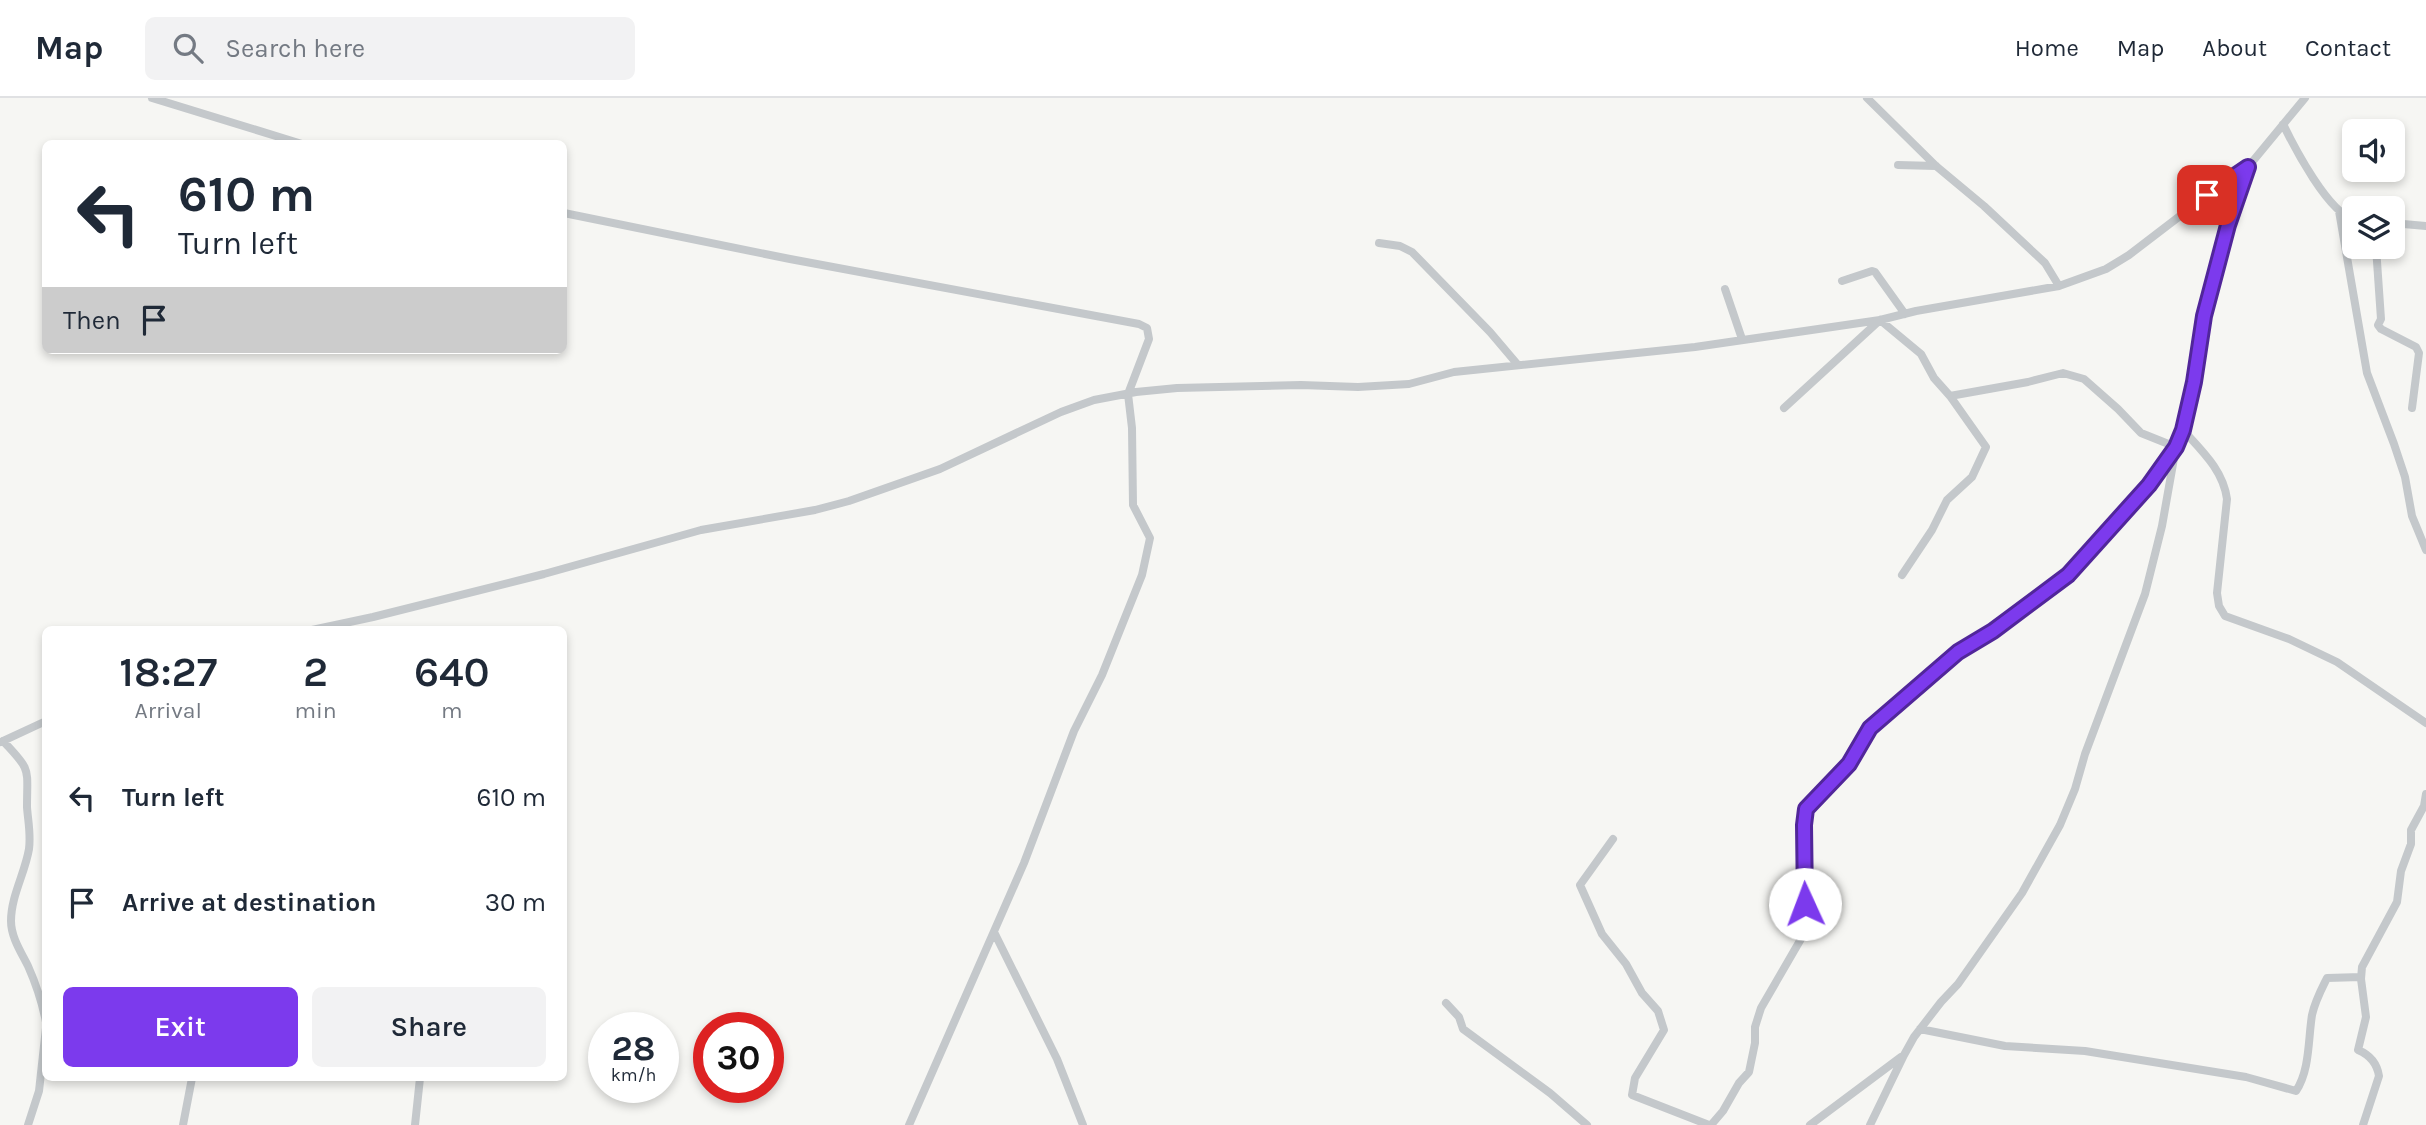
<!DOCTYPE html>
<style>
body{margin:0;font-family:Karla,sans-serif;background:#f2f2f3;color:#1f2937;height:100vh;display:flex;flex-direction:column;font-size:26px;white-space:nowrap}
*{box-sizing:border-box;margin:0}
p{font-size:23px;color:#747a83}
.icon{flex:none;width:38px;height:38px;fill:none;stroke:currentColor;stroke-width:2;stroke-linecap:round;stroke-linejoin:round}
.map{position:relative;flex:1;overflow:hidden}
.details{position:absolute;left:42px;top:528px;width:525px;height:455px;display:flex;flex-direction:column;background:#fff;border-radius:10px;box-shadow:0 4px 10px #0003}
.details>*{flex:none}
.hud{position:absolute;left:42px;top:42px;width:525px;height:214px;border-radius:10px;box-shadow:0 4px 10px #0003;background:#fff;color:#1f2937;overflow:hidden}
.tools{position:absolute;left:2342px;top:21px;display:grid;gap:14px}
.tools a{display:grid;place-items:center;width:63px;height:63px;border-radius:10px;background:#fff;box-shadow:0 4px 10px #0003;font-size:35px}
.speed{position:absolute;left:588px;top:914px;display:flex;gap:14px;font-size:35px;font-weight:700;text-align:center}
.speed>*{display:grid;place-content:center;width:91px;height:91px;border-radius:50%;background:#fff;box-shadow:0 4px 10px #0003;line-height:1}
.speed small{font-size:18px;font-weight:400}
.speed .limit{border:10px solid #d22;background:#fff;color:#111}
.pin{position:absolute;display:grid;place-items:center;width:60px;height:60px;color:#fff;margin:-30px;border-radius:14px;box-shadow:0 4px 10px #0006}
.me{position:absolute;width:77px;margin:-38px;rotate:358deg;stroke-linejoin:round;filter:drop-shadow(0 0 5px #0008)}
.turn{display:flex;align-items:center;gap:24px;height:147px;padding:0 21px;font-size:32px}
.turn .icon{width:91px;height:91px;stroke-width:2.5}
.turn b{display:block;font-size:49px;line-height:60px}
.then{display:flex;align-items:center;height:66px;padding:0 21px;background:#0003;gap:14px;font-size:26px}
.eta{display:flex;justify-content:space-evenly;align-items:center;height:119px;text-align:center}
.eta b{font-size:42px;font-weight:600;line-height:49px}
.cta{display:flex;gap:14px;margin-top:auto;padding:14px 21px}
.cta a{flex:1;height:80px;border-radius:10px;background:#7c3aed;color:#fff;font-size:28px;font-weight:600;line-height:80px;text-align:center}
.cta a+a{background:#f2f2f3;color:#1f2937}
ul{padding:0;list-style:none}
li{display:flex;align-items:center;gap:21px;height:105px;padding:0 21px}
li div{flex:1}
li b{display:block;font-size:26px}
li em{font-style:normal}
header{display:flex;align-items:center;gap:42px;box-sizing:border-box;height:98px;padding:0 35px;background:#fff;border-bottom:2px solid #e0e1e3}
header strong{font-size:33px}
nav{display:flex;gap:38px;margin-inline-start:auto;font-size:24px}
.search{width:490px;height:63px;background:#f2f2f3;display:flex;align-items:center;gap:18px;box-sizing:border-box;padding:0 24px;border-radius:10px;color:#747a83;font-size:26px}
.map>svg:first-child{display:block}
.lines{fill:none;stroke-linecap:round;stroke-linejoin:round}
.minor{stroke:#c4c8cb;stroke-width:8}
.route-casing{stroke:#51269a;stroke-width:18}
.route{stroke:#7c3aed;stroke-width:12}
</style>
<header>
<strong>Map</strong>
<div class="search"><svg class="icon" aria-label="search" viewBox="0 0 24 24"><circle cx="10" cy="10" r="6"/><path d="M15 15l6 6"/></svg>Search here</div>
<nav><a>Home</a><a>Map</a><a>About</a><a>Contact</a></nav>
</header>
<div class="map">
<svg width="2426" height="1027" viewBox="0 0 2426 1027">
<rect width="100%" height="100%" fill="#f6f6f3"/>
<g class="lines">
<path class="minor" d="M152 0 302 46
M1867 0 1936 68 1984 108 2045 165 2059 188
M2283 26C2294 49 2329 116 2354 121
M1898 67 1936 68
M2339 113 2367 275 2394 346 2405 379 2412 418 2426 452
M564 115 790 161 1139 226 1147 230 1149 241 1128 296 1132 330 1133 407 1150 440 1142 477 1102 577 1074 633 1024 765 909 1027
M2392 125 2426 128
M1379 145 1400 148 1412 154 1490 234 1518 267
M2376 149 2381 221 2378 227 2381 231 2416 249 2419 255 2412 310
M1842 183 1872 173 1875 174 1905 216
M1725 191 1742 241
M2183 332C2202 353 2223 372 2227 401L2217 495 2219 508 2225 518 2289 541 2337 564 2426 625
M1902 477 1932 432 1947 402 1972 379 1986 349 1950 298
M312 532 373 519 544 476 701 432 815 412 849 403 940 371 1061 314 1094 302 1136 294 1177 290 1301 287 1358 289 1409 286 1454 274 1695 249 1880 222 1916 213 2059 188 2106 171 2129 157 2227 82 2248 69
M3 643C32 673 27 670 27 709 28 723 31 736 29 751 25 775 11 798 11 823 11 839 21 854 28 868 36 886 42 904 46 924
M1 644 46 623
M1613 741 1580 787 1602 836 1626 866 1642 895 1658 913 1664 932 1635 980 1632 997 1709 1027
M994 834 1057 961 1083 1027
M1446 905 1459 919 1463 931 1550 995 1587 1027
M1920 931 2005 948 2085 953 2246 979 2296 993C2310 972 2308 942 2312 917 2315 903 2321 892 2327 880L2361 879
M28 1027 39 993 46 930
M183 1027 192 980
M415 1027 420 980
M1711 1027 1723 1013 1739 985 1749 974 1755 945V929L1761 910 1805 834 1804 727 1806 711 1849 666 1870 630 1958 554 1993 533 2068 477 2149 387 2176 349 2141 335 2118 311 2084 281 2063 275 2028 284 1950 298 1934 280 1921 256 1880 222 1784 310
M1810 1027 1901 959
M1870 1027 1904 957 1914 939 1941 904 1958 886 2022 795 2060 727 2075 691 2085 656 2145 496 2162 428 2176 349 2183 332 2194 284 2204 218 2240 87 2248 69 2305 0
M2363 1027 2379 978C2377 965 2370 957 2358 952L2366 919 2361 881 2362 869 2397 804 2401 773 2411 746V732L2424 708 2426 696"/>
</g>
<g class="lines">
<g class="route-casing">
<path id="route" d="M1805 806 1804 727 1806 711 1849 666 1870 630 1958 554 1993 533 2068 477 2149 387 2176 349 2183 332 2194 284 2204 218 2228 127 2248 69 2207 97"/>
</g>
<use href="#route" class="route"/>
</g>
</svg>
<div class="tools">
<a><svg class="icon" aria-label="sound" viewBox="0 0 24 24"><path d="M4 9h4l5-4v14l-5-4H4zM17 9q2 3 0 6"/></svg></a>
<a><svg class="icon" aria-label="layers" viewBox="0 0 24 24"><path d="M12 4l9 5-9 5-9-5zM3 14l9 5 9-5"/></svg></a>
</div>
<div class="speed"><div>28<small>km/h</small></div><div class="limit">30</div></div>
<div class="pin" style="left:2207px;top:97px;background:#d93025"><svg class="icon" aria-label="arrive" viewBox="0 0 24 24"><path d="M6 21V4h12l-3 4 3 4H6"/></svg></div>
<svg class="me" style="left:1805px;top:806px" viewBox="-20 -20 40 40"><circle r="19" fill="#fff"/><path d="M0-13L10 11 0 6-10 11z" fill="#7c3aed"/></svg>
<div class="hud">
<div class="turn"><svg class="icon" aria-label="left" viewBox="0 0 24 24"><path d="M17 20v-9H6M10 6l-5 5 5 5"/></svg><div><b>610 m</b>Turn left</div></div>
<div class="then">Then<svg class="icon" aria-label="arrive" viewBox="0 0 24 24"><path d="M6 21V4h12l-3 4 3 4H6"/></svg></div>
</div>
<section class="details">
<div class="eta">
<div><b>18:27</b><p>Arrival</p></div>
<div><b>2</b><p>min</p></div>
<div><b>640</b><p>m</p></div>
</div>
<ul>
<li><svg class="icon" aria-label="left" viewBox="0 0 24 24"><path d="M17 20v-9H6M10 6l-5 5 5 5"/></svg><div><b>Turn left</b></div><em>610 m</em></li>
<li><svg class="icon" aria-label="arrive" viewBox="0 0 24 24"><path d="M6 21V4h12l-3 4 3 4H6"/></svg><div><b>Arrive at destination</b></div><em>30 m</em></li>
</ul>
<div class="cta"><a>Exit</a><a>Share</a></div>
</section>
</div>
